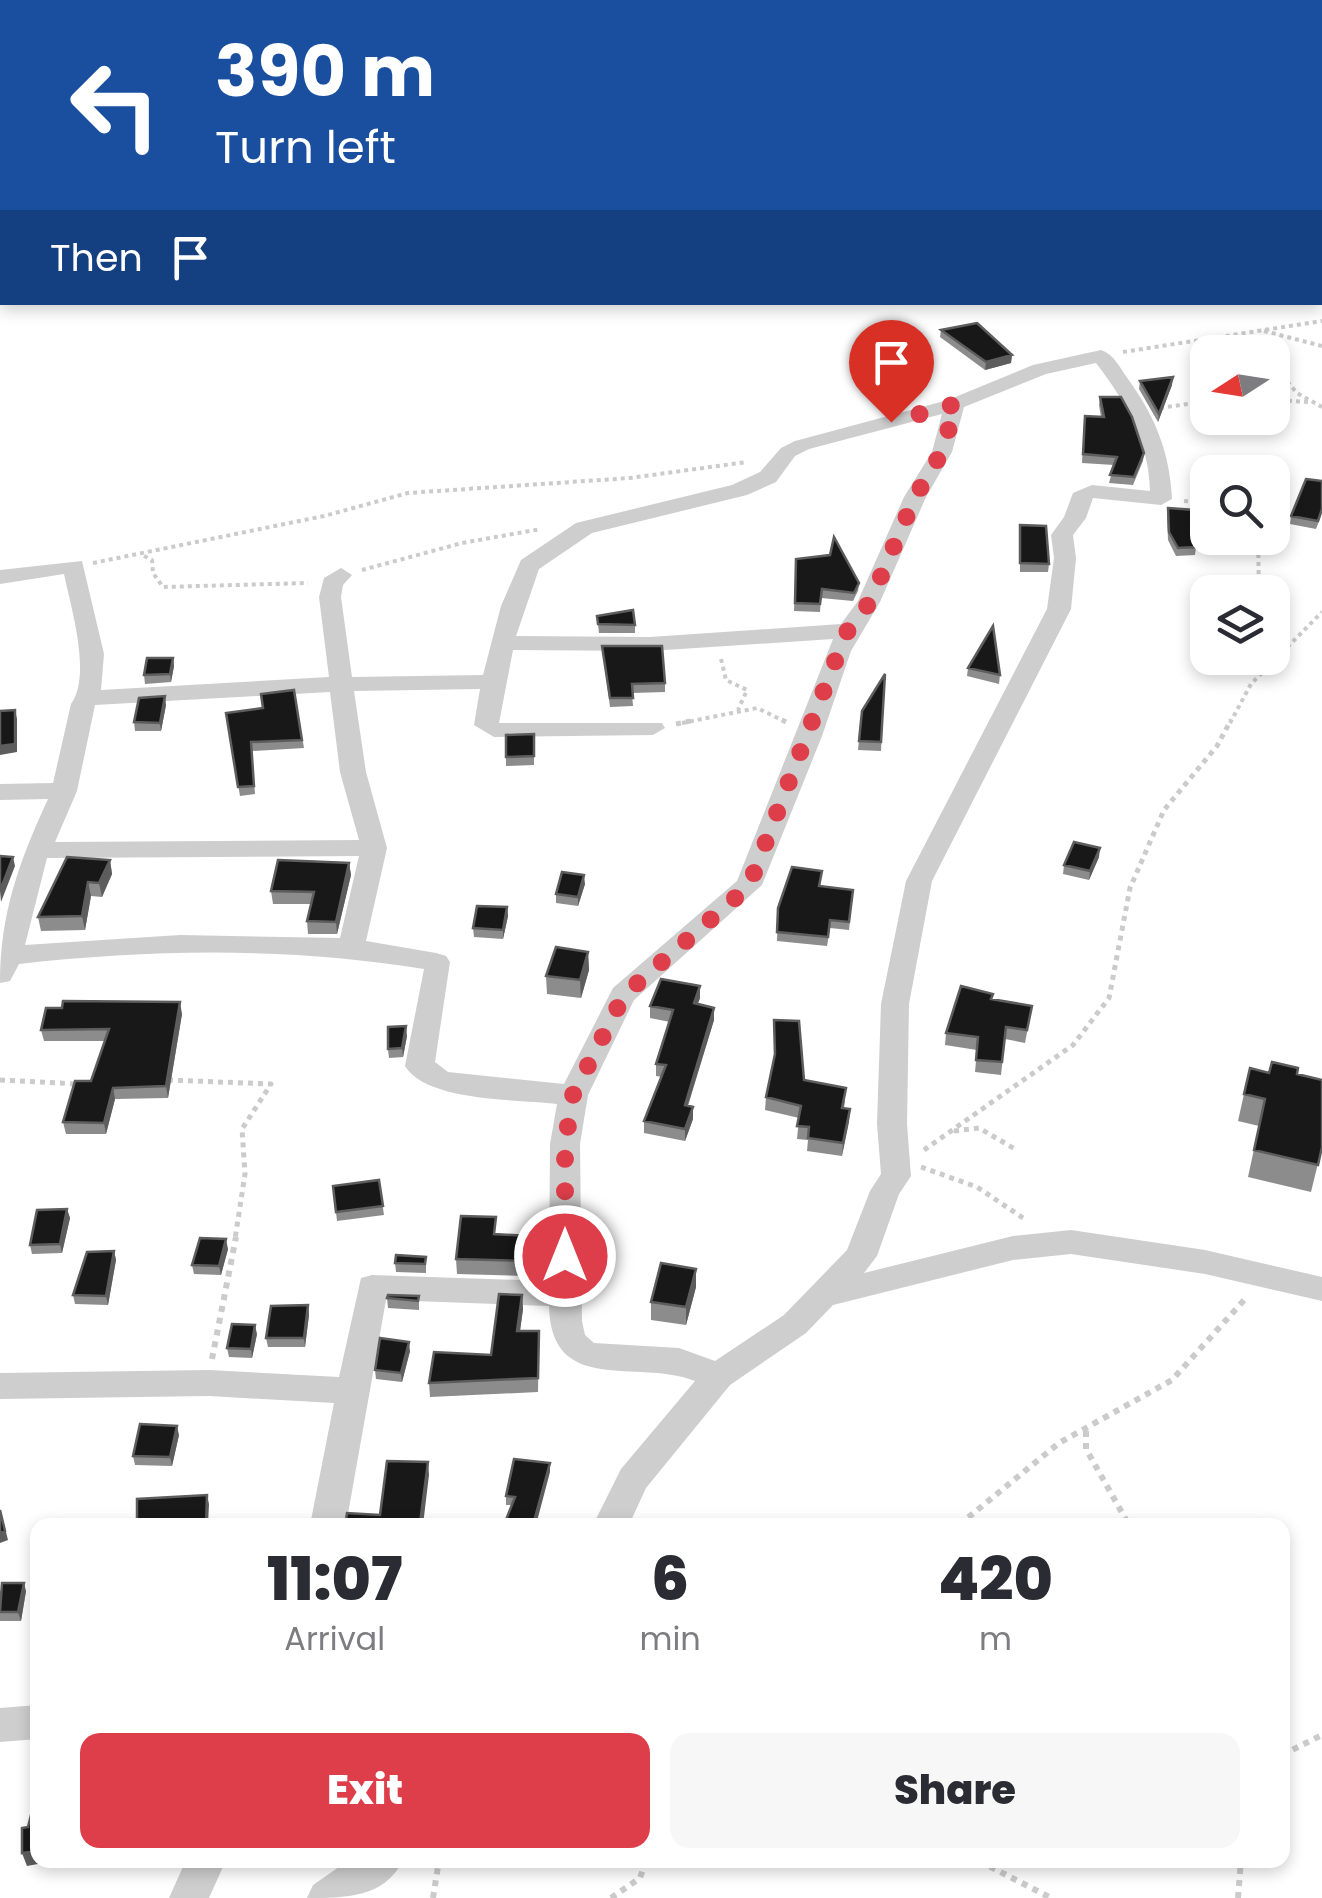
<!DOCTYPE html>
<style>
body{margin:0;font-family:Poppins,sans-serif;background:#f7f7f7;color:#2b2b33;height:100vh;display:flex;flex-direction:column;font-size:38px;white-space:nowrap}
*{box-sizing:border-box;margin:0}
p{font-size:32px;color:#7c7c81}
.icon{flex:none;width:55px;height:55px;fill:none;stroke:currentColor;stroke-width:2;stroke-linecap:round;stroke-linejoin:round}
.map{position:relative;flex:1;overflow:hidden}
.details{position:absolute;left:30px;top:1518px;width:1260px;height:350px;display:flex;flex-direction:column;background:#fff;border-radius:20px;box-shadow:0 5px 15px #0003}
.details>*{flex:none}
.banner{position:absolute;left:0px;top:0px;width:1322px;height:305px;box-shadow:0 5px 15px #0003;background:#1a4fa0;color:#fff;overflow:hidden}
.needle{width:65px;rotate:258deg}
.controls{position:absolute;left:1190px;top:335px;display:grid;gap:20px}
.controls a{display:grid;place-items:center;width:100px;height:100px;border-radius:20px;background:#fff;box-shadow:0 5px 15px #0003;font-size:50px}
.pin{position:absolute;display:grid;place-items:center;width:85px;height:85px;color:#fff;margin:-102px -42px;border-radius:50% 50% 50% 0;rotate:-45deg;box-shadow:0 0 10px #0007}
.pin .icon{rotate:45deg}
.me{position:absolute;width:110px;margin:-55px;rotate:0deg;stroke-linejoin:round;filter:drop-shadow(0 0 8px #0008)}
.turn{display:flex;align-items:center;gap:35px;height:210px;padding:0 50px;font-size:45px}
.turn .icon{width:130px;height:130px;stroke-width:2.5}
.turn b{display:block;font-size:70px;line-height:85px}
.then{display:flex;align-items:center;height:95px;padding:0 50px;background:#0003;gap:20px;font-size:38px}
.eta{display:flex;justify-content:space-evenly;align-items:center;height:170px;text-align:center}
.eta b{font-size:60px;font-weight:800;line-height:70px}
.cta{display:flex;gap:20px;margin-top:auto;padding:20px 50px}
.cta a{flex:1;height:115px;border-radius:20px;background:#dd3e4a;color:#fff;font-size:40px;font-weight:800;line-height:115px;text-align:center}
.cta a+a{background:#f7f7f7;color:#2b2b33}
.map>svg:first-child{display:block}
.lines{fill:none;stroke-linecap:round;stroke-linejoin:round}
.path-far3{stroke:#cbcbcb;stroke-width:2.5;stroke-dasharray:2.5 2.5;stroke-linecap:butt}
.path-far2{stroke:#cbcbcb;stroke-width:4;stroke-dasharray:4 4;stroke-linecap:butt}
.path-far1{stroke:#cbcbcb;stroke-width:5;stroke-dasharray:5 5;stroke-linecap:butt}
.path{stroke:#cbcbcb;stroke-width:6;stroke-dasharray:6 6;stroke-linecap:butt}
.minor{fill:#cecece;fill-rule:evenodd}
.wall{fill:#8c8c8c}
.shaded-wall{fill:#5d5d5d}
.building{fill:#181818;stroke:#5d5d5d;stroke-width:2.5}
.route{stroke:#dd3e4a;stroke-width:18;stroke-dasharray:0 32.4}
</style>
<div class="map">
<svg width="1322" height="1898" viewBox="0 0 1322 1898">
<rect width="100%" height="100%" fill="#fff"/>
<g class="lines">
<path class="path-far3" d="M0 72 2 76"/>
<path class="path-far2" d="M1264 331 1322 346
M1235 336 1262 352
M1123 352 1322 321
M1272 363 1297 393 1322 407
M1272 400 1309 402
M1160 408 1208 401
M1184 501 1208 503
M1258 538 1259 592
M144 556 152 560 153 573 163 587 308 583
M93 563 324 516 408 493 630 478 747 462
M362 570 462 543 541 529
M721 659 726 680 747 690 738 710
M682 723 757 708 786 722
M1230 723 1251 684 1322 612"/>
<path class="path-far1" d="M782 720 786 722
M676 724 695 720
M0 1080 77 1084
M168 1080 271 1084 242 1129 245 1174 235 1239
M954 1131 979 1128 1015 1149
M924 1150 1073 1045 1109 998 1130 888 1164 810 1217 746 1231 720
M921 1167 977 1187 1026 1220"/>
<path class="path" d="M212 1359 236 1237
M1086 1431V1449L1129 1525
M959 1525 1059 1443 1172 1380 1246 1298
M1282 1755 1322 1735
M919 1860 981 1862 1051 1898
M433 1898 439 1860
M611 1898 640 1878 646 1860
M1238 1898 1241 1860"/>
<path class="minor" d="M1101 350C1114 354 1120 368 1128 379 1155 416 1170 453 1172 499L1161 505 1093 498 1086 518 1073 535 1076 558 1071 609 932 881 909 1004 907 1124 911 1176 899 1194 877 1256 864 1273 1013 1236 1071 1230 1205 1250 1322 1277V1301L1205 1274 1071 1254 1013 1260 833 1305 806 1333 730 1385 646 1488 629 1525H593L621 1469 695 1381C637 1358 551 1397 549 1306L386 1300 346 1525H310L334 1403 209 1396 0 1399V1373L209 1370 339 1377 361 1278 372 1275 549 1281 550 1144 557 1104C517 1099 427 1102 405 1066L424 969C290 947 154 949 19 964L10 981 0 983C0 913 19 862 48 799L0 800V784L53 783 71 704C92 675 71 608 64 574L0 584V570L82 561 104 654 101 690 329 677 319 597 324 578 341 568 352 575 343 585 341 597 352 677 483 675 501 606 521 560 576 523 732 485 760 472 781 448 795 441 948 400 1033 365ZM1096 363C1126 402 1149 441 1150 491L1092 485 1073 493 1064 517 1051 535 1054 558 1047 609 906 881 881 1004 877 1124 881 1174 870 1191 847 1250 784 1315 715 1361 679 1348 594 1343 585 1335 582 1321 580 1144 588 1095 634 1000 762 885 822 736 851 651 880 602 926 497 952 452 964 407 1046 374ZM942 414 932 452 904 497 858 601 841 624 650 637 516 636 539 569 592 533 747 495 776 482 795 456 809 449ZM833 639 737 881 613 988 564 1084 448 1072 435 1062 450 962 446 956 436 953 366 941 387 848 366 772 354 691 480 689 474 725 494 737 653 735 665 728 662 723H499L513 650 650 651ZM330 692 340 772 359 840 55 842 77 791 95 705ZM359 856 340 938 180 935 25 945 47 858Z
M38 1705V1739L0 1742V1708Z
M186 1860H226L209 1898H169Z
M349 1860H403C385 1898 345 1898 307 1898L313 1885Z"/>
</g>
<path class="wall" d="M941 330 1012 355 1011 363 985 370 940 337Z
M1140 381 1172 385 1158 422 1139 389Z
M1100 397 1144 453 1143 461 1133 485 1109 483 1114 465 1082 463 1084 424 1101 417 1099 405Z
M1168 508 1196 547 1195 555 1176 556 1168 540 1167 516Z
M1322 513 1316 529 1290 524 1291 516Z
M1020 525 1049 564 1048 572H1020Z
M796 559 859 583 858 591 853 601 821 598 820 612 794 611Z
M597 616 635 625V633H599Z
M602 646 665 683V692L632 693 633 706 610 707Z
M173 658 174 666 171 682 145 684 144 675Z
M968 668 1000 675 999 684 967 676Z
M885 674 881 751 858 750 862 711Z
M294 690 304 748 252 751 255 794 240 796 226 713 263 708Z
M166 705 161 731H135L134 722Z
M534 734V765L506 766V735Z
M1099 857 1089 880 1063 874 1064 865Z
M110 860 112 874 102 897 91 896 85 930 41 931 38 917Z
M349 863 351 875 337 934H308L307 921 311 904H273L271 891Z
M821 880 820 886 853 890 849 930 830 928 827 946 777 941 778 908Z
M585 884 578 906 556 903V894Z
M507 907 508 916 503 939 474 937 473 928Z
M588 952 589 970 581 998 547 994 546 976Z
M700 998 698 1004 714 1020 688 1106 693 1107V1119L685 1141 644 1133V1121L662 1077 656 1076V1064L670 1022 650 1018V1006Z
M992 999 1032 1006 1025 1043 1005 1039 1001 1075 975 1072 977 1050 945 1045 946 1033Z
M182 1014 168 1098 115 1099 106 1134H66L63 1122 91 1081 105 1041H44L41 1030Z
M774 1020 804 1080 845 1101 844 1108 850 1109 842 1156 807 1151 808 1140 797 1139 799 1118 765 1110 766 1097 774 1058Z
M407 1036 403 1057 389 1058 388 1049Z
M1269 1073 1322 1147 1311 1192 1248 1177 1259 1126 1238 1121 1244 1094Z
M379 1180 384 1215 337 1221 333 1186Z
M67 1209 70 1218 62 1253 32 1254 30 1245Z
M497 1234 529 1251 526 1276 457 1274 456 1259Z
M228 1249 221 1275 194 1274 192 1265Z
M114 1251 116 1260 108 1305 75 1304 73 1295Z
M426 1257V1273L396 1272 395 1263Z
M696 1287 686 1325 651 1320V1302Z
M522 1295 523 1309 520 1331H539L538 1392 430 1397 429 1383 491 1355Z
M419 1296V1310L388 1308 387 1298Z
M308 1305 309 1315 305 1347H268L266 1338Z
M257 1334 252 1358 229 1357 227 1348Z
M410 1351 402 1382 376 1379 375 1370Z
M179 1435 172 1466 135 1465 133 1456Z
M550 1472 512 1505H506V1496Z
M0 1591H26L21 1621H0Z"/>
<path class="shaded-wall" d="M1012 355 1011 363 985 370 986 362Z
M1173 377 1172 385 1158 422 1159 414Z
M173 658 174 666 171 682 170 674Z
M165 696 166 705 161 731 160 723Z
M15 710 17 719V752L0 755V746Z
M1100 848 1099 857 1089 880 1090 871Z
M13 857 15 866 1 902 0 891Z
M110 860 112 874 102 897 99 883Z
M349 863 351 875 337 934 336 922Z
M584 875 585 884 578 906V897Z
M88 882 91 896 85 930 82 916Z
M507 907 508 916 503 939V930Z
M588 952 589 970 581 998 580 980Z
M700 986V998L693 1015 694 1003Z
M180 1002 182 1014 168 1098 166 1086Z
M714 1008V1020L684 1117 685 1105Z
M406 1026 407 1036 403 1057 402 1048Z
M113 1088 115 1099 106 1134 104 1123Z
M693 1107V1119L685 1141V1129Z
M850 1109 849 1122 842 1156 843 1143Z
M67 1209 70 1218 62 1253 60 1244Z
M529 1236V1251L526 1276V1261Z
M226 1239 228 1249 221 1275 219 1266Z
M114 1251 116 1260 108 1305 106 1296Z
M696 1269V1287L686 1325V1307Z
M522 1295 523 1309 518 1345 517 1331Z
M308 1305 309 1315 305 1347 304 1338Z
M255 1325 257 1334 252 1358 251 1349Z
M409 1342 410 1351 402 1382 401 1373Z
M177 1426 179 1435 172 1466 170 1457Z
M428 1462 429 1475 423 1525H420Z
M550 1463V1472L536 1525H533Z
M207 1495 209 1504 208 1525H206Z
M2 1516 8 1540 0 1543V1533Z
M24 1583 26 1591 21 1621 18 1612Z
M38 1851V1860H59L27 1866 22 1853Z"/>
<path class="building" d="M977 323 1012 355 986 362 941 330Z
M1173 377 1159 414 1140 381Z
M1100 397H1121L1132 417 1144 453 1134 477 1110 475 1117 457 1083 454 1085 416 1104 417Z
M1306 479 1322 481V509L1318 521 1291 516Z
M1168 508 1195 510 1196 547 1178 548 1169 532Z
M1020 525 1046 526 1049 564 1020 563Z
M834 537 859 583 854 593 822 589 820 604 795 603 796 559 830 555Z
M633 610 635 625 598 624 597 616Z
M993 626 1000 675 968 668Z
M602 646H662L665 683 632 684 633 698H610Z
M147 658H173L170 674 144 675Z
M885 674 881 742 859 741 862 711Z
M294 690 302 740 251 742 254 786 238 787 226 713 263 708 261 694Z
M165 696 160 723 134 722 139 698Z
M15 710V744L0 746V711Z
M534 734V756L506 757V735Z
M1074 842 1100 848 1090 871 1064 865Z
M0 856 13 857 0 891Z
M67 857 110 860 99 883 88 882 82 916 38 917Z
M278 860 349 863 336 922 307 921 314 892 271 891Z
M792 867 822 871 819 886 853 890 849 922 830 920 828 937 777 932 778 908Z
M562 872 584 875 578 897 556 894Z
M477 906 507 907 503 930 473 928Z
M556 947 588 952 580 980 546 976Z
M661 979 700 986 694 1003 714 1008 685 1105 693 1107 685 1129 644 1121 666 1065 656 1064 673 1010 650 1006Z
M961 986 993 994 991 999 1032 1006 1027 1030 1006 1027 1002 1062 976 1060 978 1037 946 1033Z
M63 1001 180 1002 166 1086 113 1088 104 1123 63 1122 75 1081H91L109 1029 41 1030 46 1008H62Z
M774 1020 799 1021 804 1080 846 1088 842 1108 850 1109 843 1143 808 1138 809 1127 797 1126 801 1106 766 1097 775 1054Z
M406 1026 402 1048 388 1049V1027Z
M1272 1062 1298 1068 1297 1074 1322 1080V1147L1318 1165 1254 1150 1265 1099 1244 1094 1250 1068 1269 1073Z
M379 1180 383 1206 336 1212 333 1186Z
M67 1209 60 1244 30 1245 37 1210Z
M461 1216 496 1217 494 1234 529 1236 526 1261 456 1259Z
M200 1238 226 1239 219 1266 192 1265Z
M114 1251 106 1296 73 1295 87 1252Z
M396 1255 426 1257 425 1264 395 1263Z
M661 1263 696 1269 686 1307 651 1302Z
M499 1294 522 1295 517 1331H539L538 1378 429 1383 434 1352 491 1355Z
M388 1295 419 1296 418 1301 387 1298Z
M308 1305 304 1338H266L271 1306Z
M232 1324 255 1325 251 1349 227 1348Z
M380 1338 409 1342 401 1373 375 1370Z
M140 1424 177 1426 170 1457 133 1456Z
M514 1459 550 1463 533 1525H504L515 1497 506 1496Z
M387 1461 428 1462 420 1523 440 1524V1525H345L347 1513 380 1515Z
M207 1495 206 1525H137V1499Z
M0 1510 5 1531 0 1533Z
M2 1583H24L18 1612H0Z
M38 1787V1851L22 1853V1828L28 1827Z"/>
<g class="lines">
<path class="route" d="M565 1256V1144L573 1095 624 995 749 886 839 651 848 630 870 602 915 497 942 452 956 404 891 422"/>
</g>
</svg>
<div class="controls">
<a><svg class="needle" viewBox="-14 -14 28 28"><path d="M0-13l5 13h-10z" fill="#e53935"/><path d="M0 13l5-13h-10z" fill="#7c7c81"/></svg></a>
<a><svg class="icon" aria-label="search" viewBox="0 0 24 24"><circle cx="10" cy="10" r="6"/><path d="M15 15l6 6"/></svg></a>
<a><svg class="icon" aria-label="layers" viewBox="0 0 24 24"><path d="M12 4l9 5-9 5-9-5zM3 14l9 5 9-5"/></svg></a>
</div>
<div class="pin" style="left:891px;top:422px;background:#d93025"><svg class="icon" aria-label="arrive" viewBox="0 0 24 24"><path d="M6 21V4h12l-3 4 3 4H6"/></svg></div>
<svg class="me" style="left:565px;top:1256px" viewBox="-20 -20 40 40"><circle r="17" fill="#dd3e4a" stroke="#fff" stroke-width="3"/><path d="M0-11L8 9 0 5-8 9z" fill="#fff"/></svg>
<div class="banner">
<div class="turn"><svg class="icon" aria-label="left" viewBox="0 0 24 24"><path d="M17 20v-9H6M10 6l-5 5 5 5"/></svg><div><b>390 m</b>Turn left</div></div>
<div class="then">Then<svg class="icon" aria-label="arrive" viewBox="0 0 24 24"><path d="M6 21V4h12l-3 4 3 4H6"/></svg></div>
</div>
<section class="details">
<div class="eta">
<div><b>11:07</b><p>Arrival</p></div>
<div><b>6</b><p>min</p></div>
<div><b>420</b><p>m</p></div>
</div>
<div class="cta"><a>Exit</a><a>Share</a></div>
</section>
</div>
